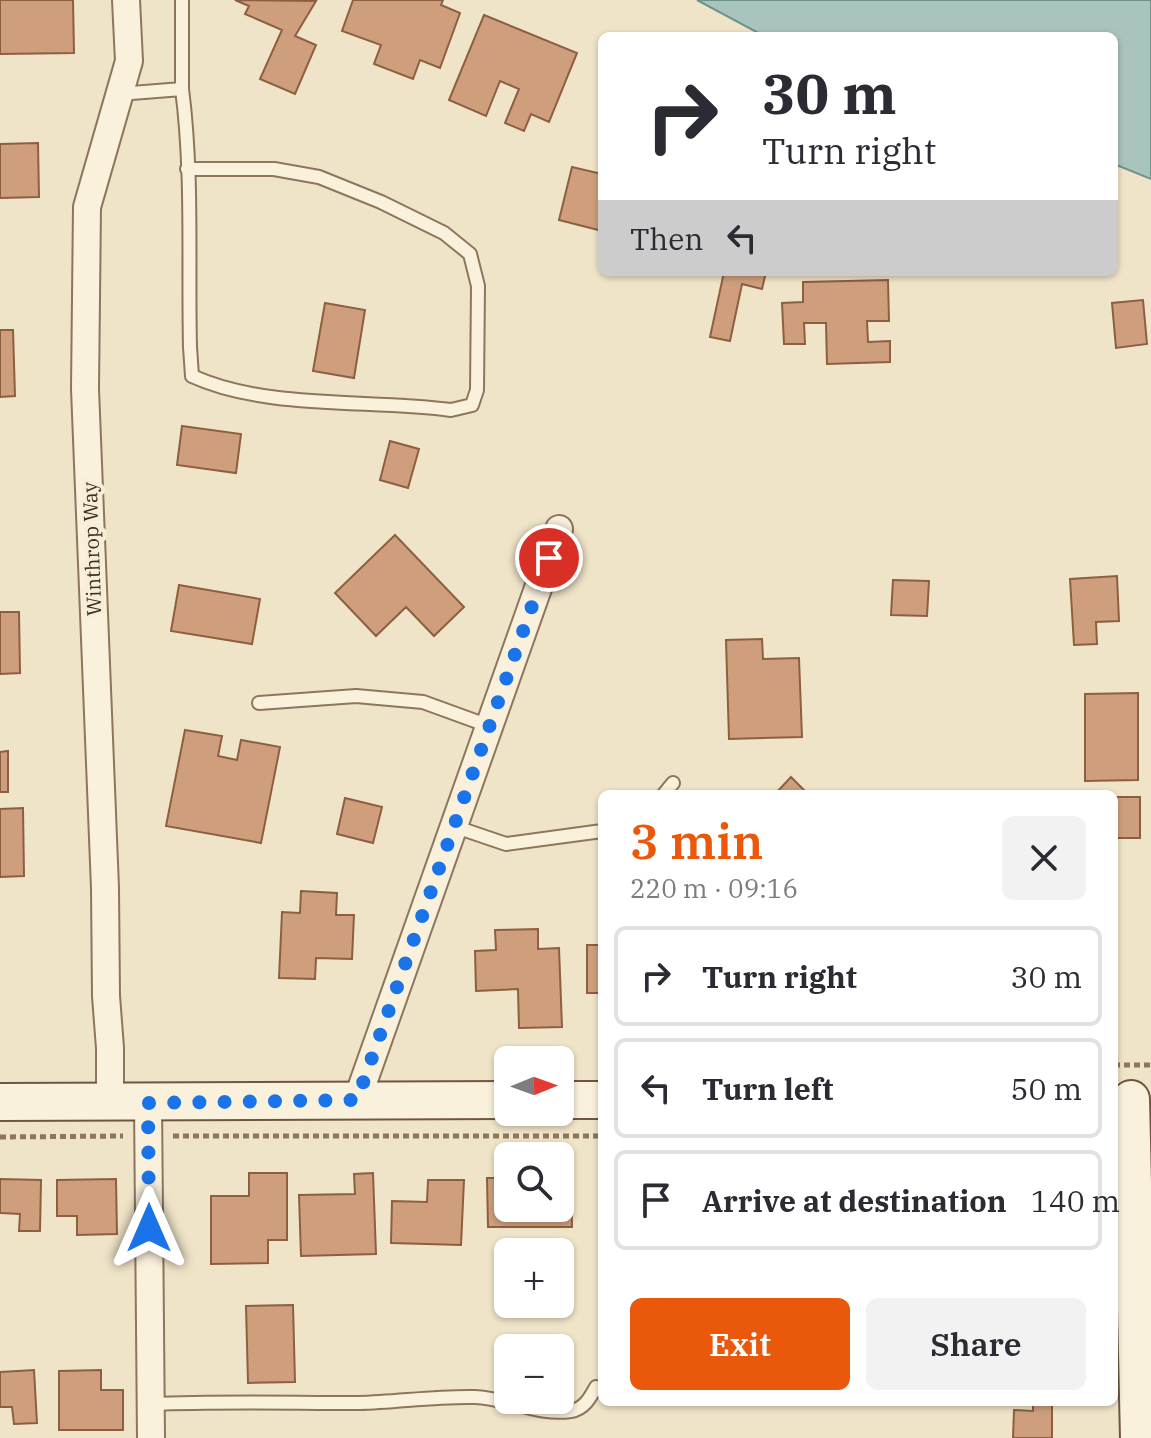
<!DOCTYPE html>
<meta charset="utf-8">
<style>
body{margin:0;font-family:"IBM Plex Serif",serif;background:#f2f2f3;color:#2b2b33;height:100vh;display:flex;flex-direction:column;font-size:30px;white-space:nowrap}
*{box-sizing:border-box;margin:0}
p{font-size:26px;color:#7c7c81}
.icon{flex:none;width:44px;height:44px;fill:none;stroke:currentColor;stroke-width:2;stroke-linecap:round;stroke-linejoin:round}
.map{position:relative;flex:1;overflow:hidden}
.side{position:absolute;left:598px;top:790px;width:520px;height:616px;display:flex;flex-direction:column;background:#fff;border-radius:12px;box-shadow:0 2px 6px #0004}
.side>*{flex:none}
.hud{position:absolute;left:598px;top:32px;width:520px;height:244px;border-radius:12px;box-shadow:0 2px 6px #0004;background:#fff;color:#2b2b33;overflow:hidden}
.needle{width:52px;rotate:89deg}
.buttons{position:absolute;left:494px;top:1046px;display:grid;gap:16px}
.buttons a{display:grid;place-items:center;width:80px;height:80px;border-radius:12px;background:#fff;box-shadow:0 2px 6px #0004;font-size:40px}
.pin{position:absolute;display:grid;place-items:center;width:68px;height:68px;color:#fff;margin:-34px;border:4px solid #fff;border-radius:50%;box-shadow:0 2px 8px #0007}
.me{position:absolute;width:88px;margin:-44px;rotate:0deg;stroke-linejoin:round;filter:drop-shadow(0 0 6px #0008)}
.turn{display:flex;align-items:center;gap:28px;height:168px;padding:0 32px;font-size:36px}
.turn .icon{width:104px;height:104px;stroke-width:2.5}
.turn b{display:block;font-size:56px;line-height:68px}
.then{display:flex;align-items:center;height:76px;padding:0 32px;background:#0003;gap:16px;font-size:30px}
.round{display:grid;place-items:center;flex:none;width:84px;height:84px;border-radius:12px;background:#f2f2f3}
.overview{display:flex;align-items:center;justify-content:space-between;height:136px;padding:0 32px}
h1{font-size:48px;font-weight:600;line-height:60px;color:#ea580c}
.button{display:flex;gap:16px;margin-top:auto;padding:16px 32px}
.button a{flex:1;height:92px;border-radius:12px;background:#ea580c;color:#fff;font-size:32px;font-weight:600;line-height:92px;text-align:center}
.button a+a{background:#f2f2f3;color:#2b2b33}
ul{padding:0;list-style:none}
li{display:flex;align-items:center;gap:24px;height:100px;margin:0 16px 12px;padding:0 16px;border:4px solid #e1e1e2;border-radius:12px}
li div{flex:1}
li b{display:block;font-size:30px}
li em{font-style:normal}
.map>svg:first-child{display:block}
.water{fill:#a9c4bc;stroke:#6f938a;stroke-width:2}
.building{fill:#cf9f7d;stroke:#8d5f41;stroke-width:2}
.lines{fill:none;stroke-linecap:round;stroke-linejoin:round}
.lane-casing{stroke:#8d765c;stroke-width:16}
.street-casing{stroke:#8d765c;stroke-width:30}
.secondary-casing{stroke:#6f573f;stroke-width:40}
.path{stroke:#8d765c;stroke-width:5;stroke-dasharray:6 4;stroke-linecap:butt}
.lane{stroke:#faf1dc;stroke-width:12}
.street{stroke:#faf1dc;stroke-width:26}
.secondary{stroke:#faf1dc;stroke-width:36}
.route{stroke:#1a73e8;stroke-width:14;stroke-dasharray:0 25.2}
.labels{text-anchor:middle;stroke-width:8;stroke-linejoin:round;paint-order:stroke}
.street-label{font-size:20px;fill:#3d2e20;stroke:#f7eed8}
</style>
<div class="map">
<svg width="1151" height="1438" viewBox="0 0 1151 1438">
<rect width="100%" height="100%" fill="#f0e4c8"/>
<path class="water" d="M697 0H1151V179L1114 164V36H764Z"/>
<path class="building" d="M0 0H73L74 53 0 54Z
M235 0 316 1 295 36 316 45 295 94 260 79 282 30 245 14 249 6Z
M353 0H443L441 5 460 13 440 68 420 60 413 79 374 64 381 45 342 31Z
M484 15 577 53 549 122 531 114 524 131 505 123 519 89 500 81 486 116 449 100Z
M38 143 39 197 0 198V144Z
M572 167 602 174V231L559 220Z
M724 272H766L762 289 742 284 730 341 710 337Z
M888 280 889 321H867L868 342 890 341V362L827 364 826 323H804L805 344H784L782 303 803 302V282Z
M1143 300 1147 344 1116 348 1112 303Z
M325 303 365 310 354 378 313 371Z
M0 330H13L15 396 0 397Z
M182 426 241 434 236 473 177 465Z
M390 441 419 449 408 488 380 480Z
M395 535 464 607 434 636 406 607 376 636 335 593Z
M1117 576 1119 621 1096 622 1097 644 1074 645 1070 579Z
M893 580 929 581 927 616 891 615Z
M179 585 260 599 252 644 171 631Z
M0 612H19L20 673 0 674Z
M762 639 763 659 799 658 802 737 729 739 726 640Z
M1138 693V780L1085 781V694Z
M185 730 222 736 218 756 237 760 241 740 280 747 261 843 166 826Z
M8 751V792H0V752Z
M791 777 804 790 801 794H775Z
M1114 797H1140V838H1114Z
M345 798 382 807 373 843 337 834Z
M23 808 24 876 0 877V809Z
M301 891 337 893 336 915H354L352 959 316 958 315 979 279 978 282 912 300 913Z
M538 929V949L559 948 562 1027 519 1028 518 989 476 991 475 951 496 950 495 930Z
M587 945H602V993H587Z
M249 1173H287V1240H268V1263L211 1264V1196H249Z
M373 1173 376 1254 301 1256 299 1195 355 1194 354 1174Z
M487 1178H508V1208H560V1178H571L572 1227H488Z
M0 1179 41 1180 40 1231H19L20 1214 0 1213Z
M116 1179 117 1234 77 1235V1216H57V1180Z
M428 1180H464L461 1245 391 1243 392 1201 427 1202Z
M293 1305 295 1382 248 1383 246 1306Z
M34 1370 37 1423 14 1424 12 1407H0V1372Z
M101 1370V1390H123V1430H59V1371Z
M1033 1402H1052V1438H1013L1014 1410 1033 1411Z"/>
<g class="lines">
<g class="lane-casing">
<path id="lane" d="M182 89V0
M119 94 182 89C193 173 188 262 190 347L192 376C266 410 370 399 451 410L472 405 477 390 478 286 470 254 444 233 381 202 319 177 274 169H187
M259 703 356 696 423 702 489 726
M664 794 673 783
M453 826 506 844 602 831
M151 1404C221 1401 289 1403 359 1403 398 1402 436 1396 475 1397 507 1398 538 1416 571 1411 584 1409 590 1398 596 1387"/>
</g>
<g class="street-casing">
<path id="street" d="M357 1100 559 529
M110 1103V1048L106 996 105 888 85 389 87 207 129 61 126 0
M148 1103 151 1438"/>
</g>
<g class="secondary-casing">
<path id="secondary" d="M1131 1099 1139 1438
M560 1100H602
M0 1102 508 1100"/>
</g>
<path class="path" d="M1114 1065H1151
M173 1136H602
M0 1137 123 1136"/>
<use href="#lane" class="lane"/>
<use href="#street" class="street"/>
<use href="#secondary" class="secondary"/>
</g>
<g class="lines">
<path class="route" d="M149 1228 148 1103 357 1100 549 558"/>
</g>
<g class="labels">
<g class="street-label">
<text transform="translate(92 549) rotate(-92)" y="7">Winthrop Way</text>
</g>
</g>
</svg>
<div class="buttons">
<a><svg class="needle" viewBox="-14 -14 28 28"><path d="M0-13l5 13h-10z" fill="#e53935"/><path d="M0 13l5-13h-10z" fill="#7c7c81"/></svg></a>
<a><svg class="icon" aria-label="search" viewBox="0 0 24 24"><circle cx="10" cy="10" r="6"/><path d="M15 15l6 6"/></svg></a>
<a>+</a>
<a>−</a>
</div>
<div class="pin" style="left:549px;top:558px;background:#d93025"><svg class="icon" aria-label="arrive" viewBox="0 0 24 24"><path d="M6 21V4h12l-3 4 3 4H6"/></svg></div>
<svg class="me" style="left:149px;top:1228px" viewBox="-20 -20 40 40"><path d="M0-17L14 15 0 8-14 15z" fill="#1a73e8" stroke="#fff" stroke-width="4"/></svg>
<div class="hud">
<div class="turn"><svg class="icon" aria-label="right" viewBox="0 0 24 24"><path d="M7 20v-9h11M14 6l5 5-5 5"/></svg><div><b>30 m</b>Turn right</div></div>
<div class="then">Then<svg class="icon" aria-label="left" viewBox="0 0 24 24"><path d="M17 20v-9H6M10 6l-5 5 5 5"/></svg></div>
</div>
<section class="side">
<div class="overview"><div><h1>3 min</h1><p>220 m · 09:16</p></div><a class="round"><svg class="icon" aria-label="close" viewBox="0 0 24 24"><path d="M6 6l12 12M18 6L6 18"/></svg></a></div>
<ul>
<li><svg class="icon" aria-label="right" viewBox="0 0 24 24"><path d="M7 20v-9h11M14 6l5 5-5 5"/></svg><div><b>Turn right</b></div><em>30 m</em></li>
<li><svg class="icon" aria-label="left" viewBox="0 0 24 24"><path d="M17 20v-9H6M10 6l-5 5 5 5"/></svg><div><b>Turn left</b></div><em>50 m</em></li>
<li><svg class="icon" aria-label="arrive" viewBox="0 0 24 24"><path d="M6 21V4h12l-3 4 3 4H6"/></svg><div><b>Arrive at destination</b></div><em>140 m</em></li>
</ul>
<div class="button"><a>Exit</a><a>Share</a></div>
</section>
</div>
